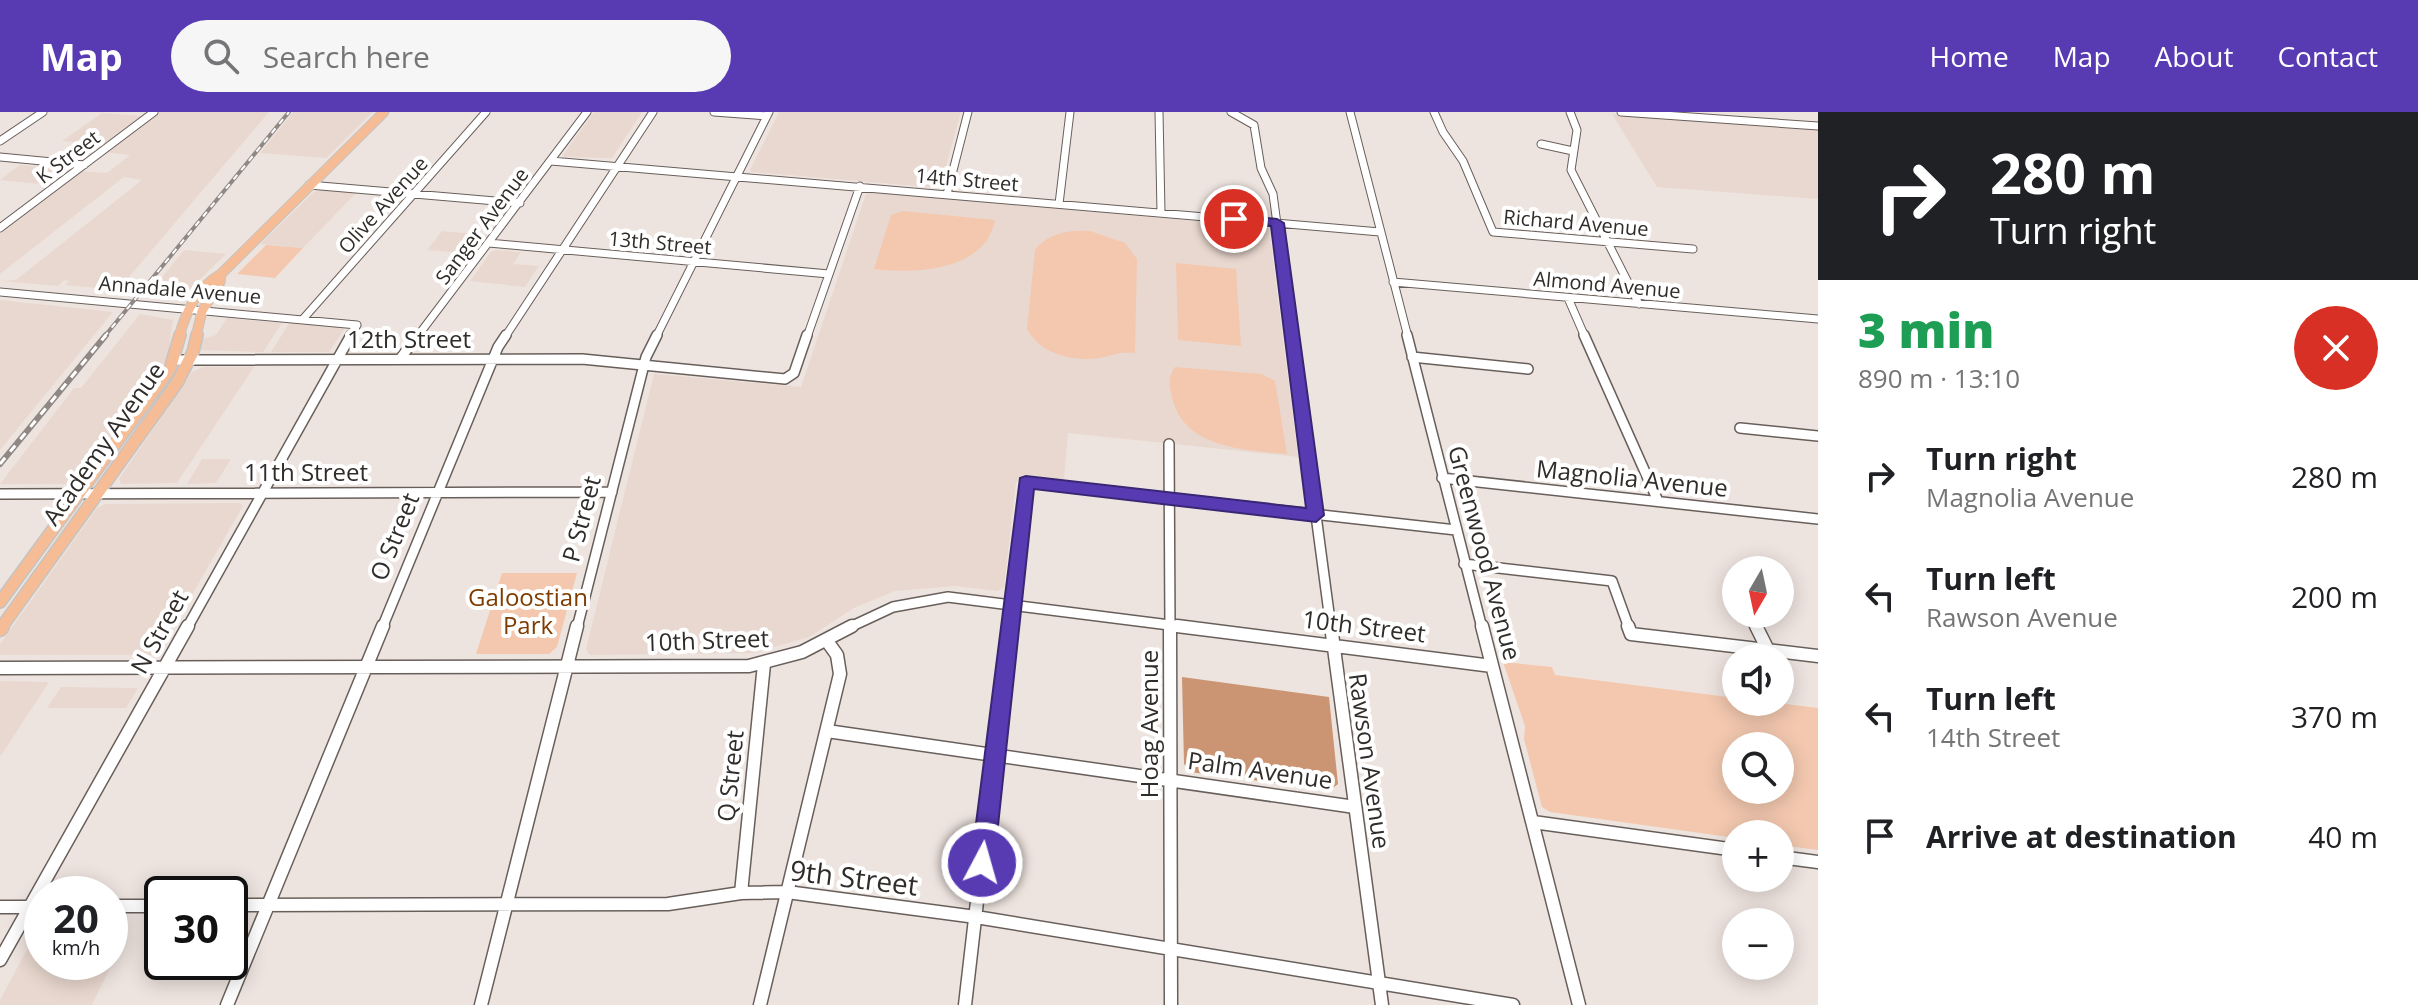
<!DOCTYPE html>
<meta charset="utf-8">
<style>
body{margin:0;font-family:"Open Sans",sans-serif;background:#f6f6f6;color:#202124;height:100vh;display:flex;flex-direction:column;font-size:30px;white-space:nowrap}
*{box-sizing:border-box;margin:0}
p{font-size:26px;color:#757577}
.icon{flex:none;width:44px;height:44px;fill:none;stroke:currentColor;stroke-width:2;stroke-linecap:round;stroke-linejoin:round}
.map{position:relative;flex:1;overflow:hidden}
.side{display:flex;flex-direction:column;background:#fff;width:600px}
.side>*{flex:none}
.hud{background:#202124;color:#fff;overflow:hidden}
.needle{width:52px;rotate:189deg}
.tools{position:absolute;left:1722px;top:444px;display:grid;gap:16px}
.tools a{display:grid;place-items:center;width:72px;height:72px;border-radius:50%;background:#fff;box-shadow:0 4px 20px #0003;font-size:40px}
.speed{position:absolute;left:24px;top:764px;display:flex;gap:16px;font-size:40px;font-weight:700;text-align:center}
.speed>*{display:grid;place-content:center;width:104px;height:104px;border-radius:50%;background:#fff;box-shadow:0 4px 20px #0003;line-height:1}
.speed small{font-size:20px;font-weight:400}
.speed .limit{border:4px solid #111;border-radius:12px;background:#fff;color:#111}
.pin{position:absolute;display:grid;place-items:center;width:68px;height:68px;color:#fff;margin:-34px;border:4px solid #fff;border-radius:50%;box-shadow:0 2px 8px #0007}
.me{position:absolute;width:88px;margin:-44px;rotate:6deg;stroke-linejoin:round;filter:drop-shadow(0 0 6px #0008)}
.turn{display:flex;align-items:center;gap:28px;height:168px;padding:0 40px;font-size:36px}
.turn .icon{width:104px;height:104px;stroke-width:2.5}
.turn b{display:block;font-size:56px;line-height:68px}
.round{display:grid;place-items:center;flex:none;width:84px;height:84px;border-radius:42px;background:#f6f6f6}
.headline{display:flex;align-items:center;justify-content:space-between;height:136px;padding:0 40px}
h1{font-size:48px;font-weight:800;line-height:60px;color:#1e9e55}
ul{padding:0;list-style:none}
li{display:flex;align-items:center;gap:24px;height:120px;padding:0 40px}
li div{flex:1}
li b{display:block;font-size:30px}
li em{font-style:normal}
header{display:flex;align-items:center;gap:48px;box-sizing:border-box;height:112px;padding:0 40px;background:#583bb3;color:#fff}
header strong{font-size:38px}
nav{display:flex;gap:44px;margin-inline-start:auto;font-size:28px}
.search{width:560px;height:72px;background:#f6f6f6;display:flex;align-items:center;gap:20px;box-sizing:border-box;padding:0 28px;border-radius:44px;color:#757577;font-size:30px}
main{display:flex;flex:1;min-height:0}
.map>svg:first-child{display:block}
.built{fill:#e9d8cf}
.green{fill:#f3c8af;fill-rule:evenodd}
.water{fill:#cb9472}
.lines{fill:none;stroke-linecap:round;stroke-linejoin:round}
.minor-far2-casing{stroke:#685f5b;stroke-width:9}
.minor-far1-casing{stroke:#685f5b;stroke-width:12}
.minor-casing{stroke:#685f5b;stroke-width:15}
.major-far2-casing{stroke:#c5c4c3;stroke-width:11}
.major-far1-casing{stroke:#c5c4c3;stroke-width:14}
.major-casing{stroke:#c5c4c3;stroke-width:17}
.minor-far2{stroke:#fff;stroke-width:7}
.minor-far1{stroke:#fff;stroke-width:9}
.minor{stroke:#fff;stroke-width:12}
.major-far2{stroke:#f5bc96;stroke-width:9}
.major-far1{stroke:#f5bc96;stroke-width:11}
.major{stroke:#f5bc96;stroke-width:14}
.rail-far1-casing{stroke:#8f8884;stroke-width:4}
.rail-casing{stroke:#8f8884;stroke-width:6}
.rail-far1{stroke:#fff;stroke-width:2;stroke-dasharray:6;stroke-linecap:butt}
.rail{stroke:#fff;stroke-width:3;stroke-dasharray:8;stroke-linecap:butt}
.route{fill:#583bb3;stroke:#392674;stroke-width:2}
.labels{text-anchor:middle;stroke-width:8;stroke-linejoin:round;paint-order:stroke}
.far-street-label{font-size:20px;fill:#302c2a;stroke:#fff}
.street-label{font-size:24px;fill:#302c2a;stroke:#fff}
.park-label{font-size:24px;fill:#7f3c00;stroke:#fff}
.near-street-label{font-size:28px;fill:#302c2a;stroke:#fff}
</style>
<header>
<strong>Map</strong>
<div class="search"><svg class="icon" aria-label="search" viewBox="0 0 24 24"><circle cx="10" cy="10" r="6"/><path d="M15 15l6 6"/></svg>Search here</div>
<nav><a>Home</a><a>Map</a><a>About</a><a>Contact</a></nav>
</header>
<main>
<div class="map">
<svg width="1818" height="893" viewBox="0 0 1818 893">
<rect width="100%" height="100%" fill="#eee4df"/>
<path class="built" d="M159 0H269L118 178 66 173 69 169 64 168 58 174 0 169 16 168 142 68 124 65 0 162V120L79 59 107 61 130 43 104 40Z
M293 0H373L326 46 260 41Z
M594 0H642L612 46 565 45 563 43Z
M779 0H961L940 76 752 60 750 58Z
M102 1 141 4 103 32 62 29Z
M1612 2 1818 17V87L1657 75Z
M20 53 62 57 41 72 0 68Z
M320 78 356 81 303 136 260 132 314 80Z
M871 80 1265 115 1269 117 1298 345 1068 321 1064 367 1026 363 1016 370 1004 475 997 479 956 474 895 479 854 496 809 525 754 541 590 543 586 537 654 262 801 275 866 82Z
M442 119 487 123 472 142 427 138Z
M184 138 226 142 181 186 173 188 146 185Z
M496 138 521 140 513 152 539 154 525 175 470 169 491 140Z
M0 188 113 200 0 338Z
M140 202 173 208 168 243 159 260 80 367 69 372H0L74 276H81Z
M227 206 282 211 263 240 200 238 202 227 216 223Z
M290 210 343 214 345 216 329 240H271Z
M203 255H254L177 371 121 372 119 367 192 260Z
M202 347H231L216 371 187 372Z
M240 391 243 394 159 540 152 543H0V532L97 396 105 392Z
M0 569 49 570 0 645Z
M61 575 138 576 126 596H47Z
M38 817H42V850H110V818H128L92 893H0V888Z"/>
<path class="green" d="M902 99 995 108C986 159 915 162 874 157L891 103Z
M1090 119 1125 131 1137 147 1135 241C1121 239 1112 244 1099 246 1073 250 1040 242 1027 217L1035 138C1048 121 1069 118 1090 119Z
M266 133 303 136 275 166 237 162Z
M1176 151 1236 157 1241 234 1178 228Z
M1175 255 1262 262 1275 269 1287 342C1244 338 1183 336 1172 285 1169 273 1168 265 1175 255Z
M502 461H577L557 535 549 542H476Z
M1503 550 1552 555 1555 563 1736 586V590H1771L1818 596V738L1780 733V722H1736V726L1550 700 1542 695 1524 627 1525 614ZM1736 634H1780V678H1736Z"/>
<path class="water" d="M1182 565 1329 585 1338 672 1330 678 1190 660 1184 652Z"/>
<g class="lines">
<g class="minor-far2-casing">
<path id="minor-far2" d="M714 0 767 4
M1159 0 1161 100
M1231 0 1254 13 1261 56 1273 82 1292 225
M1350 0 1408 225
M1434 0 1443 20 1463 49 1493 120 1693 137
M1570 0 1577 18 1571 58 1639 192
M1621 0 1818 14
M0 29 43 0
M1541 32 1573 39
M0 45 84 53
M551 49 1380 120
M309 73 520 91
M947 82 968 0
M1059 92 1070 0
M0 116 154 0
M489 131 829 162
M1393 170 1818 207
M0 180 357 213 350 225
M1568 186 1585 225
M303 207 486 0
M417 225 587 0
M505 225 653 0
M656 225 769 0
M807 225 860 74"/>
</g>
<g class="minor-far1-casing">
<path id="minor-far1" d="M1292 223 1331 516
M1407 223 1482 516
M1584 223 1658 389
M1412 245 1528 257
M400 247 418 223
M174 248 582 247 785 267 794 261 807 223
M1740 316 1818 324
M1169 332 1170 516
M1442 366 1818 407
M0 382 612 380
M1464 452 1612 469 1629 516
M1750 502 1757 516
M187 516 351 223
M382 516 498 235 506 223
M577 516 646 245 657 223
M848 516 893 495 948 485 1193 516
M1009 516 1026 370 1456 418"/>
</g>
<g class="minor-casing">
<path id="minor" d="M1170 514 1171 893
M1177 514 1492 554
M1331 514 1382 893
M1482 514 1579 893
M1628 514 1631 522 1818 544
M1756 514 1768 538
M0 556 749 554 802 540 852 514
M827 619 1355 695
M1533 710 1736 738
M1780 745 1818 750
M741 781 764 552
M230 793 668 792 741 781 787 780 976 805 1513 893
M110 794H162
M0 795H42
M0 848 188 514
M227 893 383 514
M481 893 577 514
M760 893 840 562 837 543 827 529
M965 893 1009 514"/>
</g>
<g class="major-far2-casing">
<path id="major-far2" d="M179 225C186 199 197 176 221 162L384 0
M196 225 202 199 220 170 221 162"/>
</g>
<g class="major-far1-casing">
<path id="major-far1" d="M0 490 170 257 180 223
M1 516 177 271 193 240 197 223"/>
</g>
<g class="major-casing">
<path id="major" d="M0 517 2 514"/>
</g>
<use href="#minor-far2" class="minor-far2"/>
<use href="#minor-far1" class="minor-far1"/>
<use href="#minor" class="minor"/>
<use href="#major-far2" class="major-far2"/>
<use href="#major-far1" class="major-far1"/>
<use href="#major" class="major"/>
<g class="rail-far1-casing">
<path id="rail-far1" d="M104 225 289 0"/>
</g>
<g class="rail-casing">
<path id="rail" d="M0 352 106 223"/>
</g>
<use href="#rail-far1" class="rail-far1"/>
<use href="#rail" class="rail"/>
</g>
<path class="route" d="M1234 103 1277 107 1284 111 1324 403 1316 410 1034 377 994 751 990 759 982 762 974 759 971 751 1020 366 1026 364 1306 396 1271 114 1230 110 1228 107Z"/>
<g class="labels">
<g class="far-street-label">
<text transform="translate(68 45) rotate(-37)" y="7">K Street</text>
<text transform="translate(967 68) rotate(5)" y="7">14th Street</text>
<text transform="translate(383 93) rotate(-48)" y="7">Olive Avenue</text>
<text transform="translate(1576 111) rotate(5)" y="7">Richard Avenue</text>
<text transform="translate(482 114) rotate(-53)" y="7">Sanger Avenue</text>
<text transform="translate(660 131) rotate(5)" y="7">13th Street</text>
<text transform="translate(1607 173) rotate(5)" y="7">Almond Avenue</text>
<text transform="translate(180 178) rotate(5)" y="7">Annadale Avenue</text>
</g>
<g class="street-label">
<text x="409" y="236">12th Street</text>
<text transform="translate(104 332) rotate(-55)" y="8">Academy Avenue</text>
<text x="306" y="369">11th Street</text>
<text transform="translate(1632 367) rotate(6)" y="8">Magnolia Avenue</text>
<text transform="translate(582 407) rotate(-75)" y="8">P Street</text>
<text transform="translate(395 425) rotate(-68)" y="8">O Street</text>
<text transform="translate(1484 441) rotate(75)" y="8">Greenwood Avenue</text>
<text transform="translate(1364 515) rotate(7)" y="8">10th Street</text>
<text transform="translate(160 520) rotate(-61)" y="8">N Street</text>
<text transform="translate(707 529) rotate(-2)" y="8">10th Street</text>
<text transform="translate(1150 612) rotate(-90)" y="8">Hoag Avenue</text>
<text transform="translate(1369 649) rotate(82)" y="8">Rawson Avenue</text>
<text transform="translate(1260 659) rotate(8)" y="8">Palm Avenue</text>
<text transform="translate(731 664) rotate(-84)" y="8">Q Street</text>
</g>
<g class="park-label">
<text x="528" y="494">Galoostian<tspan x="528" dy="28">Park</tspan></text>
</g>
<g class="near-street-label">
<text transform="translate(854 766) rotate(7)" y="10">9th Street</text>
</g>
</g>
</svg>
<div class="tools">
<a><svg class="needle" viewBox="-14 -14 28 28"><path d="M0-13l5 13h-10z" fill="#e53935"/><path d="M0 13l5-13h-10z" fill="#757577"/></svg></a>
<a><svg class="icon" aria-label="sound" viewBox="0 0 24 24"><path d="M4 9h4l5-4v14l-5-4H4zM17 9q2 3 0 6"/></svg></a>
<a><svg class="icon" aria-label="search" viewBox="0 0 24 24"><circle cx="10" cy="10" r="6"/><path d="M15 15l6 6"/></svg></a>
<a>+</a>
<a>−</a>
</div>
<div class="speed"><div>20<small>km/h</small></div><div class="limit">30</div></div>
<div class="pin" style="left:1234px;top:107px;background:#d93025"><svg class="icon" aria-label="arrive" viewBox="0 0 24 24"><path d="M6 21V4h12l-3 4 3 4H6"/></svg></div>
<svg class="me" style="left:982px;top:751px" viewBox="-20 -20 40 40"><circle r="17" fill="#583bb3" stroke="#fff" stroke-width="3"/><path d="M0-11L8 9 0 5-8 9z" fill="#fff"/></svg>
</div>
<section class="side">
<div class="hud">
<div class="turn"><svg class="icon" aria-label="right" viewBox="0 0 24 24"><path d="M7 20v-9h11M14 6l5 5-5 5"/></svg><div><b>280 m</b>Turn right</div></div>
</div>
<div class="headline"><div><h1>3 min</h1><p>890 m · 13:10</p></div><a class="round" style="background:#d93025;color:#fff"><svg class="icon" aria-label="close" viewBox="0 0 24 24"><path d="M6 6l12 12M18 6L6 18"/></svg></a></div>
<ul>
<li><svg class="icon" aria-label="right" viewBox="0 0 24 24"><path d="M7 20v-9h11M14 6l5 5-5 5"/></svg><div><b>Turn right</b><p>Magnolia Avenue</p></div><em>280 m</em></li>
<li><svg class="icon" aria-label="left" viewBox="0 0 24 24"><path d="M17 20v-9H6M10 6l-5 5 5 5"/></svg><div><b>Turn left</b><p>Rawson Avenue</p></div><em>200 m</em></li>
<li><svg class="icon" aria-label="left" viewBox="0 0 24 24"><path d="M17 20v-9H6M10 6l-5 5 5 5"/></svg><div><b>Turn left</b><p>14th Street</p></div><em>370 m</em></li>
<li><svg class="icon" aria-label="arrive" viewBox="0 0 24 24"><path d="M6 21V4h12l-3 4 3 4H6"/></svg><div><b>Arrive at destination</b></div><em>40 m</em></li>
</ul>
</section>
</main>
